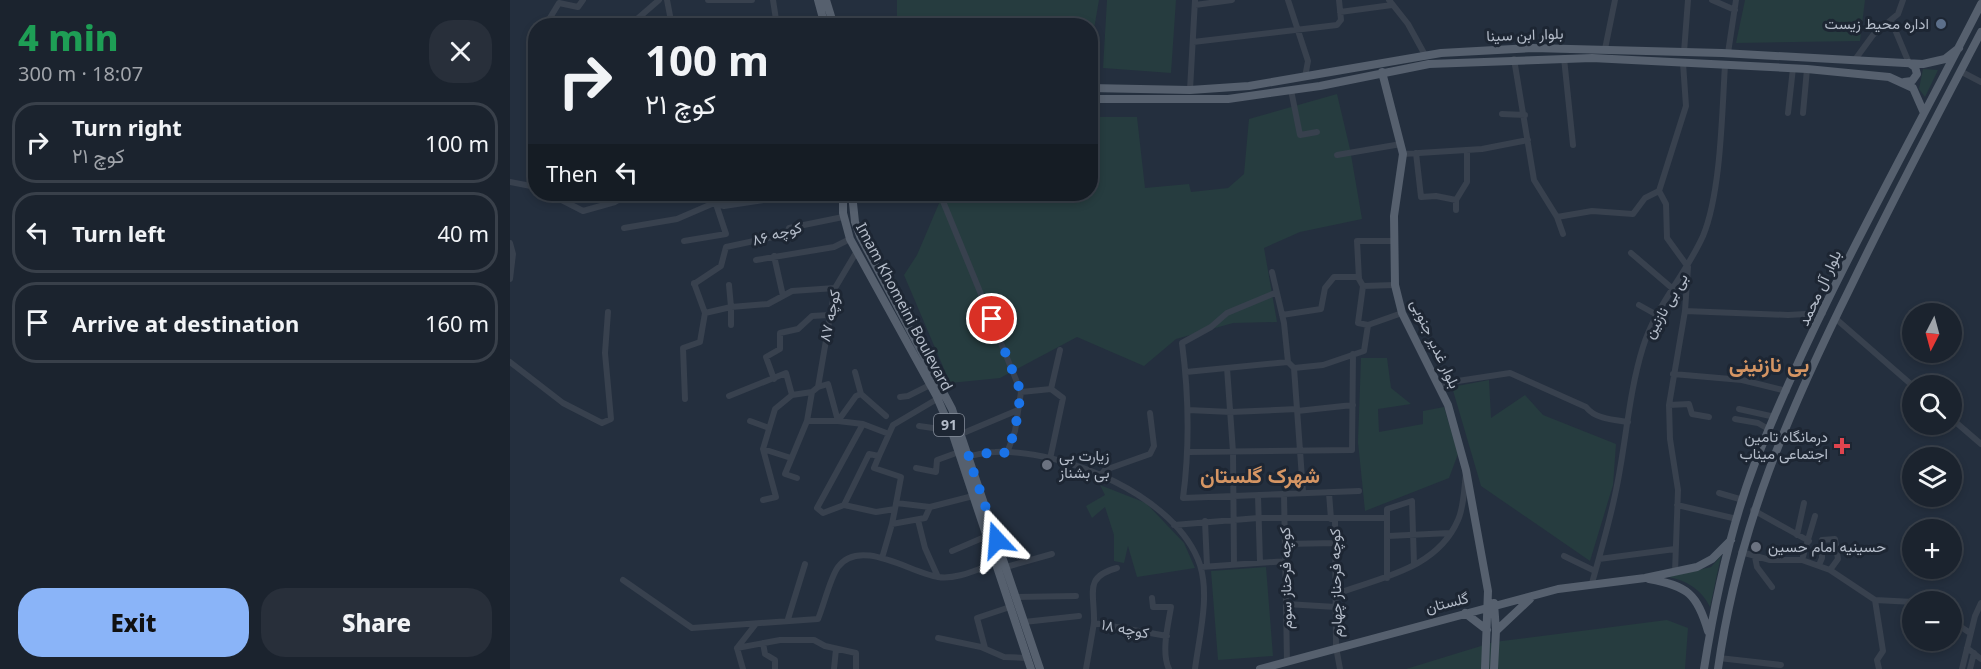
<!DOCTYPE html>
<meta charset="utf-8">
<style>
body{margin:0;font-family:"Noto Sans",Vazirmatn,sans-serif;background:#282f3a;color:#f1f3f6;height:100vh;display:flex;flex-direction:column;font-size:22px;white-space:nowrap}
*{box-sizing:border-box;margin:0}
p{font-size:20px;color:#a0a4aa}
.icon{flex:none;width:33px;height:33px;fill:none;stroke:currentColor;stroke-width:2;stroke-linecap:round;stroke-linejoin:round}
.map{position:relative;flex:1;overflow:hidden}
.side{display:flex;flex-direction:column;background:#1b232e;width:510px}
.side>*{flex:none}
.banner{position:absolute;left:18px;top:18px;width:570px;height:183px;border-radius:24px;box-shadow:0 3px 9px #0003,0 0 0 2px #39404a;background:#1b232e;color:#f1f3f6;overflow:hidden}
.needle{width:39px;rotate:186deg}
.tools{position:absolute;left:1392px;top:303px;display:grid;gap:12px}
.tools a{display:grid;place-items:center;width:60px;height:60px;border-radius:50%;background:#1b232e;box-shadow:0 3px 9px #0003,0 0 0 2px #39404a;font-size:30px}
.pin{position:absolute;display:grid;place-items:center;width:51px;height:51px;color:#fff;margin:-26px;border:3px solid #fff;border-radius:50%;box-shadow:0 2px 6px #0007}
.me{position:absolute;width:66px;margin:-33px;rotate:341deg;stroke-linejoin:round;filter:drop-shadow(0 0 4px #0008)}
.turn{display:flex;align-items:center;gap:21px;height:126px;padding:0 18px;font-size:27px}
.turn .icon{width:78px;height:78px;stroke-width:2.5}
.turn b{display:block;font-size:42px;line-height:51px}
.then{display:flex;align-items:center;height:57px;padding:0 18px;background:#0003;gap:12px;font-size:22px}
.round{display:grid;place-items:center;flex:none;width:63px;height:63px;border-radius:24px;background:#282f3a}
.summary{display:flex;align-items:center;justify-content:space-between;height:102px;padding:0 18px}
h1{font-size:36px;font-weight:800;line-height:45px;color:#1e9e55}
.button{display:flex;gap:12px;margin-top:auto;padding:12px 18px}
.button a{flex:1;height:69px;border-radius:24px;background:#8ab4f8;color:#111;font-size:24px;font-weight:800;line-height:69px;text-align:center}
.button a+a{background:#282f3a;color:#f1f3f6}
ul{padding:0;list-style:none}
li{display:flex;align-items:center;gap:18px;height:81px;margin:0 12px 9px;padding:0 6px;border:3px solid #39404a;border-radius:24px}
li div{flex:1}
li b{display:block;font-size:22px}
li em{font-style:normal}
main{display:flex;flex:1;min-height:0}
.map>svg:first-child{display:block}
.green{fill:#263c3f}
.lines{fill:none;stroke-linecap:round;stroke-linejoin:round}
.minor{stroke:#38414e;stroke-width:6}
.major{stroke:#56606e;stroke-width:8}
.route{stroke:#1a73e8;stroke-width:10;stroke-dasharray:0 18}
.service-dot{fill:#5c6f8a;stroke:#1d2633;stroke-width:2}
.health-dot{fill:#e0444e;stroke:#1d2633;stroke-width:2}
.worship-dot{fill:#6b7280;stroke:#1d2633;stroke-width:2}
.labels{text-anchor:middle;stroke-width:6;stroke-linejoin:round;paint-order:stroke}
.shield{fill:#1d2633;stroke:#878f9c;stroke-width:1.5}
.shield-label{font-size:14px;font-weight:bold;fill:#b4bcc9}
.poi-label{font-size:15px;fill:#b4bcc9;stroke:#1d2633;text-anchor:end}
.street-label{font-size:15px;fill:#b4bcc9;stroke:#1d2633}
.district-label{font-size:21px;font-weight:bold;fill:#d59563;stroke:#1d2633}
</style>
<main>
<section class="side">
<div class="summary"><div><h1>4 min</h1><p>300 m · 18:07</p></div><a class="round"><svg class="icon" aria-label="close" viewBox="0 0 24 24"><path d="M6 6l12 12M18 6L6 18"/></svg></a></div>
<ul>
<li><svg class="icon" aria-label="right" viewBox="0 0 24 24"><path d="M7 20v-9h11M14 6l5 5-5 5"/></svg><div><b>Turn right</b><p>کوچ ۲۱</p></div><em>100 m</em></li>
<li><svg class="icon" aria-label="left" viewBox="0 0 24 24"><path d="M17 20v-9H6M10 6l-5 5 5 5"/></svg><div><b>Turn left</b></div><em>40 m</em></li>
<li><svg class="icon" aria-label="arrive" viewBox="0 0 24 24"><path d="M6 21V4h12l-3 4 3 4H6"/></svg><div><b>Arrive at destination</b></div><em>160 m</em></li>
</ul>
<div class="button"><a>Exit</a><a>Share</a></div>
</section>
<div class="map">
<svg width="1471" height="669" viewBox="0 0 1471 669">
<rect width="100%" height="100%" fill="#242f3e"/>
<path class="green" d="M387 0H589L584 29H581L580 26 537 21 536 25 447 26 387 18Z
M597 0H666L661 73 593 68Z
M1235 0H1355L1350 41 1226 43Z
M1413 69 1428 70 1415 97 1409 89Z
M827 94 840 149 852 219 790 232 754 248 767 322 723 323 666 339 634 366 567 337 490 378 440 383 394 275 407 255 433 194H580L581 117H627L635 188 679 184 681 192 718 188 734 174 739 119Z
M851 358H877L881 388 901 404 868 409 869 432 913 424V411L934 407 948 454 939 478 855 511 848 442Z
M979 380 981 418 1015 395 1033 415 1106 444 1103 485 1080 561 971 486 942 387Z
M590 485 636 503 674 543 685 568 627 577 618 546 614 563 604 561V535L595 507 582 518 576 506 595 495Z
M1211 556 1200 607C1192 590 1176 580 1158 577L1201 567Z
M756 567 763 656 708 660 701 571Z
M1157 620 1178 628 1175 669H896L984 642Z"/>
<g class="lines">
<path class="minor" d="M157 0 162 26
M198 0H242
M263 0 267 26
M778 0 798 61 795 77
M879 0 898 24 915 55
M1202 0 1225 10
M685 5 722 0
M830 12 882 5
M1381 20 1399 63
M35 26 49 3 68 7 73 0
M119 26 149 0
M274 26 314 20
M683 42 827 25 831 20 829 0
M1095 49 1105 0
M1174 52 1178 0
M1218 53 1226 0
M1054 58 1063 145
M1004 59 1024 180 1047 217 1053 234
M1344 61 1363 35 1388 14 1393 0
M1450 71 1471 82
M680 90 685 0
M781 90 790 135 807 132
M1278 113 1283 68
M1293 113 1297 69
M992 114 1015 115
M906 153 911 197 926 196 946 200
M893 154 972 149 1018 140
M827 155 891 144
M0 182 26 187
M40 194 73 211 105 202 119 194
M430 194 511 392
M206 204 214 206 286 195 332 196
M946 210V200L957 182V150
M1047 217 1082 211 1123 214 1135 198 1149 191
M114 228 167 219 225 194
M174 241 216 234 206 204
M0 243 3 254 0 279
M1121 253 1163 289
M264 256 273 296
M246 260 324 247 340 239
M762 272 774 323 778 362 784 368 793 492
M184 283 195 313
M184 284 211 266 216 247 277 234 279 228 333 217
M853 286 849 279 847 241H884
M765 293 717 313 701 327 672 343C679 396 680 445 673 498L849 491
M1129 305 1147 315
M1175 311 1278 315 1313 313
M772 315 811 309 815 288 824 277H849
M1325 318 1403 386
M221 325V307L258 304 282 291 325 288
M858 325 848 323 853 286 885 285
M0 362 53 403 92 423 101 419 95 353 98 312
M717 368 723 452 724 564
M784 368 813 365 854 351 858 325 892 313
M345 372 351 394
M676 372 778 362
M1163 374 1232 380 1277 391
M264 379 256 357 270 349V333L288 329 302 316 319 315
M928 384 1000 373 1076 407C1085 419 1104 420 1118 422
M308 387 325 288 347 251
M302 392 297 421H328L346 396 351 394 376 416
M219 396 276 373 282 395
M390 397 398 396 420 385
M175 399 173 348 190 342 195 313 221 307 219 285
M1159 405 1179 404 1182 414 1199 417
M1229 409 1265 417
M678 410 721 412 787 409
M787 411 843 405
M1225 419 1248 423 1260 430
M1442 419 1471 444
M240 421 259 428
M409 426 430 429 439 425
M379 434 353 424 307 508 313 513 334 505 366 512 385 509 382 524 415 518 420 507 463 496
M451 434 508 410
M679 452 842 450 843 354
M497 453 505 431 511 392 541 389 550 350
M369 456 383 425 427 399
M458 456C467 455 476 452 485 452 553 449 667 496 690 565 700 597 689 637 685 669
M281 458 253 449 265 409 282 395 302 392 308 387 318 384 328 421 353 424
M540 459 553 398 541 389
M406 468 426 472 427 460 449 452
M590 476 595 470 640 454 644 446 640 413
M287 478 275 474 297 421
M819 493 821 519
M1209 493 1233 500
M774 494 777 662
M748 496 750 562
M253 500 266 497 253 449
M386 503 420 507
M334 505 359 454 369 456 364 468 391 477 385 509
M1167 505 1227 519
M1243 510 1299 541
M825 519 826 647 830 669
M408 520 415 548 428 577
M695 521 697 566
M664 525 748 518H877
M1287 535 1294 503
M878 536 940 533
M775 544 826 543
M442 551 477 536
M1231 552 1260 560H1292L1320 570 1365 600 1404 602
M1054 556 1085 571
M1245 557 1247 567 1262 587
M372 558 382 524
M1089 559 1165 549
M1292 560 1305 516
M1309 565 1312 558V540L1325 539 1328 559 1320 570
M496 567 542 554
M691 567 777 561
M1165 572 1168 490 1160 439 1159 405 1175 311 1178 267 1157 238 1156 204 1149 191 1176 106 1173 63
M877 578V509L902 501 904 564
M113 580 182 628 308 619C314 605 320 578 328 567 350 537 401 573 428 577 446 580 468 569 486 563
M1082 583C1090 554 1099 524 1105 495 1116 446 1118 395 1133 347 1145 307 1176 274 1193 236 1211 193 1212 112 1215 65
M826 594C871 577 927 569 948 520 954 507 954 488 956 474
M506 597 566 596
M642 598 643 607H661C658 625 651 653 659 669
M1365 600 1373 651 1367 660 1369 669
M776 604 826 607
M278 619 295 564
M1442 621 1460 633
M514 622 569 616
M584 623C585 593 573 577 607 568
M428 638 471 647 494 657 517 658
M253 643 255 654 265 660V669
M227 648 245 625
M475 648 467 618 500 607
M1457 648 1471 659
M1209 658 1271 665
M233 669 227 648 270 640H304L315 646 346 653V669
M324 669 326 649
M576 669 584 623 657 636
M1452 669 1465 616 1471 603
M1460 669 1464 653"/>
<path class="major" d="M308 0 315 26
M316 0 324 26
M872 72 893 154 884 216 885 285 892 313 938 405 956 470 978 591 975 669
M1394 82 1402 81 1407 74 1405 67 1399 63
M580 88 680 90 739 86 931 53 1023 48 1212 53 1413 64 1435 59 1449 48
M580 99H718L810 86 919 64 1082 58 1297 69 1379 77 1403 88 1414 113
M333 194V213L340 239 426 395 442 432 521 669
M342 194 345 222 350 236 442 409 530 669
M1139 579C1178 586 1187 594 1198 631
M955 613 977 630
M986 631 1020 599
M750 669 1048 589 1135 578 1187 567 1202 559 1221 540
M984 669 986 631 984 603
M1194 669C1205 600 1220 528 1245 463 1308 304 1394 155 1471 4
M1208 669C1228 527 1279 411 1342 284 1383 199 1427 116 1471 32"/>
</g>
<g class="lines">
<path class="route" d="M482 319 511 392 505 430 497 453 486 452 458 456 487 540"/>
</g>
<circle class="service-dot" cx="1431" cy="24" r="6"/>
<path class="health-dot" d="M1329 437h6v6h6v6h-6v6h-6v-6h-6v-6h6z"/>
<g class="worship-dot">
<circle cx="537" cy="465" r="6"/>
<circle cx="1246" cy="547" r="6"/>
</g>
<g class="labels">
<rect class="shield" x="424" y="414" width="30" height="22" rx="4.5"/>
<g class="shield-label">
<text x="439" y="430">91</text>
</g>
<g class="poi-label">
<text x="1419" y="29">اداره محیط زیست</text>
<text x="1318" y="442">درمانگاه تامین<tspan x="1318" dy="17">اجتماعی میناب</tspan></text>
<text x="549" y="461" text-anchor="start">زیارت بی<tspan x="549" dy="17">بی بشناز</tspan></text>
<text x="1258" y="552" text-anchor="start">حسینیه امام حسین</text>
</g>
<g class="street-label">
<text transform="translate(1015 35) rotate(-2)" y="5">بلوار ابن سینا</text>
<text transform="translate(267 234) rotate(-16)" y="5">کوچه ۸۶</text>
<text transform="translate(1310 288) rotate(-65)" y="5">بلوار آل محمد</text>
<text transform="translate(1156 306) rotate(-60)" y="5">بی بی نازنین</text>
<text transform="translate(394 307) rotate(62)" y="5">Imam Khomeini Boulevard</text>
<text transform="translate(320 316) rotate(-78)" y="5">کوچه ۸۷</text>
<text transform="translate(925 344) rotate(65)" y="5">بلوار غدیر جنوبی</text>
<text transform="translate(776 578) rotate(-91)" y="5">کوچه فرحناز سوم</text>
<text transform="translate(826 583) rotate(-91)" y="5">کوچه فرحناز چهارم</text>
<text transform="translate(937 603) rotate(-14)" y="5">گلستان</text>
<text transform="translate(615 629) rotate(11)" y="5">کوچه ۱۸</text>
</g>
<g class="district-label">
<text x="1259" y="372">بی نازنینی</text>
<text x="750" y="483">شهرک گلستان</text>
</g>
</g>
</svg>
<div class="tools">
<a><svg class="needle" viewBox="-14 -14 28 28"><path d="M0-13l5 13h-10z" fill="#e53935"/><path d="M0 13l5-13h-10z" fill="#a0a4aa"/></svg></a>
<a><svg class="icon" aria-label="search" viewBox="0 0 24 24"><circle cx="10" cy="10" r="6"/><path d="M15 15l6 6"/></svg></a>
<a><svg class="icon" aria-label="layers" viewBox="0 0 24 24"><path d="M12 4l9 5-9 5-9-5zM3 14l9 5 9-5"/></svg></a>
<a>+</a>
<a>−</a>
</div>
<div class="pin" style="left:482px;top:319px;background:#d93025"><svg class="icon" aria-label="arrive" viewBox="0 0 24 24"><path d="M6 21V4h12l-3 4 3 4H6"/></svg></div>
<svg class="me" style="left:487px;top:540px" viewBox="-20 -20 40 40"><path d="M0-17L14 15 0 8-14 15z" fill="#1a73e8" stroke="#fff" stroke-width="4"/></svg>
<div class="banner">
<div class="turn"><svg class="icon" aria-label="right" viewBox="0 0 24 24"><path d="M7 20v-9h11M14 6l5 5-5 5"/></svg><div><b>100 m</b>کوچ ۲۱</div></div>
<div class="then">Then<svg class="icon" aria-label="left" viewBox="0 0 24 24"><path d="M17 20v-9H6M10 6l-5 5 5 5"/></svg></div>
</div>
</div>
</main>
